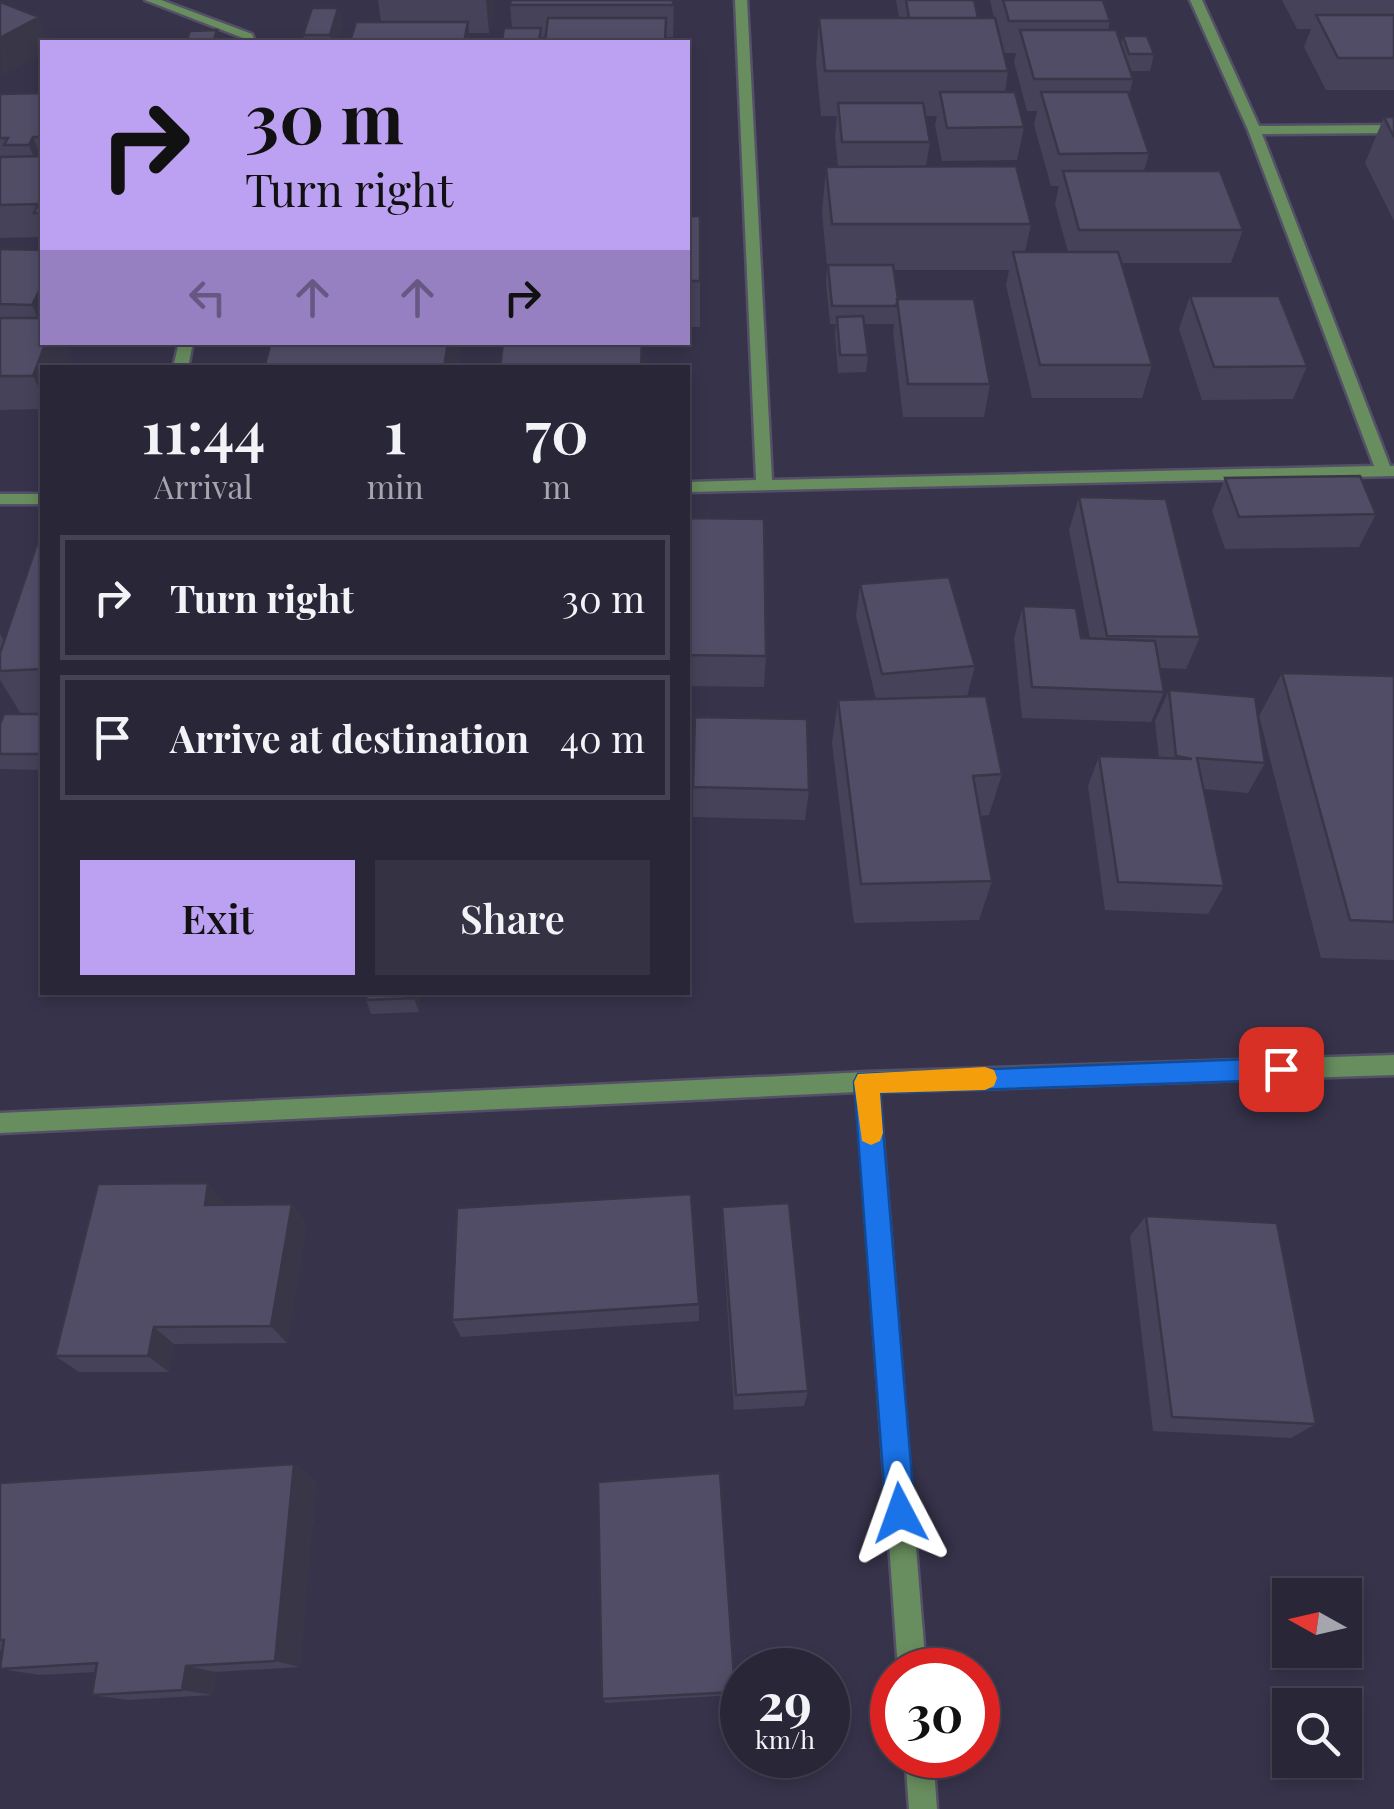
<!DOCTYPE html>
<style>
body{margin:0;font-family:"Playfair Display",serif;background:#353243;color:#f1f3f6;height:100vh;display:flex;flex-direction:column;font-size:38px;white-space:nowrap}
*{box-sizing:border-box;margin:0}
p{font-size:32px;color:#a5a5ae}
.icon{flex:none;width:55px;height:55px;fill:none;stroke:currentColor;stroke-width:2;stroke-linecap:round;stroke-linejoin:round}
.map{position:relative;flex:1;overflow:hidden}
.details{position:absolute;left:40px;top:365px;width:650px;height:630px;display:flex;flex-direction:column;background:#292638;border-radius:0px;box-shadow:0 5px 15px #0003,0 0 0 2px #454353}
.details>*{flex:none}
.guide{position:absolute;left:40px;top:40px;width:650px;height:305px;border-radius:0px;box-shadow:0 5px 15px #0003,0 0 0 2px #454353;background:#bca0f2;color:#111;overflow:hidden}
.needle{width:65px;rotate:278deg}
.controls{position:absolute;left:1272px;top:1578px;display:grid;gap:20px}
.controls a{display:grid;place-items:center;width:90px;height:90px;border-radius:0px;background:#292638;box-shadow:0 5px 15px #0003,0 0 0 2px #454353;font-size:50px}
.speed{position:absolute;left:720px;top:1648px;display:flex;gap:20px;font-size:50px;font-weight:700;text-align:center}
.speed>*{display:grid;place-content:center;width:130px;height:130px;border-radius:50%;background:#292638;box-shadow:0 5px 15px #0003,0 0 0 2px #454353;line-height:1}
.speed small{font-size:25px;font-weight:400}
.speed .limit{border:15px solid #d22;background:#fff;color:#111}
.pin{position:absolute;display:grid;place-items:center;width:85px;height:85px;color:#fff;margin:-42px;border-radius:20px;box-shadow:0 5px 15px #0006}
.me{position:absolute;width:110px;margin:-55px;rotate:356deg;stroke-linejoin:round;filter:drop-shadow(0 0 8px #0008)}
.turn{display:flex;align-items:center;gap:35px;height:210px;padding:0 40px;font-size:45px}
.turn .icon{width:130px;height:130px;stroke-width:2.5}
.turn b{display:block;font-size:70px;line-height:85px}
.lanes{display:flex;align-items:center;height:95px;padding:0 40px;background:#0003;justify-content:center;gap:50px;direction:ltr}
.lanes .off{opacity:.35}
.eta{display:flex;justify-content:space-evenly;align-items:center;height:170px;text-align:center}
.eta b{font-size:60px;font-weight:600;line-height:70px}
.action{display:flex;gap:20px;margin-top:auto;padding:20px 40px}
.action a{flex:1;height:115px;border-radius:0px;background:#bca0f2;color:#111;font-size:40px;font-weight:600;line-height:115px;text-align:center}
.action a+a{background:#353243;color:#f1f3f6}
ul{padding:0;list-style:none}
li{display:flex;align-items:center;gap:30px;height:125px;margin:0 20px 15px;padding:0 20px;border:5px solid #454353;border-radius:0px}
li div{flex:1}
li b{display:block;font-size:38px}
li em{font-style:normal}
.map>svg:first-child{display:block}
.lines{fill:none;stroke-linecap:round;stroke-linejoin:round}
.street-casing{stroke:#545067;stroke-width:5}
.street{fill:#688d5e;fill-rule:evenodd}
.wall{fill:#464259;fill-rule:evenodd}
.shaded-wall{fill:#393648}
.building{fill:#514d67;stroke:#393648;stroke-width:2.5}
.route{fill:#1a73e8;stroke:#114b97;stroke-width:2.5}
.slow{fill:#f59e0b}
</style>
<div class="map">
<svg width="1394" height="1809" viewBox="0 0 1394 1809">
<rect width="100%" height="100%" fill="#37334b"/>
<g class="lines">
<g class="street-casing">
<path id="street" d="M145 0H161L252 34 255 42H244L243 38Z
M735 0H747L772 480 1374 466 1248 130 1190 0H1202L1259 126 1394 125V133L1262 134 1390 466H1394V476L688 492V482L756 480Z
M179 342H193L188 368H173Z
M0 494H42V504H0Z
M1394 1055V1075L879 1092 926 1670H898L857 1092 0 1133V1113L867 1072Z
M905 1755H933L937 1809H909Z"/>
</g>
<use href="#street" class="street"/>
</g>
<path class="wall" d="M378 0H494V4L489 33H469L470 42 381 22Z
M674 0 673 37H666V42H545V37H541L542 42H539V41V42H502V40L512 28 510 5Z
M896 0H974L978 18H994L990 0H1103L1110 21 1108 30 1121 44 1123 36 1154 54 1150 71H1131L1133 79 1129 95 1149 153 1144 171 1243 230 1231 263H1122L1152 365 1142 398H1032L1006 285 1009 270H894L898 299 990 384 984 417H903L893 332 894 324H864L868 355 866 372 838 373 835 334 836 324H830L826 283 827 266 822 213 826 167H838L835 136 837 116H821L816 63 819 18H899ZM1004 53H1016L1014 62 1027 111H1037L1034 125 1051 186H1059L1055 204 1068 252H1025L1031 224 926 166 930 142 925 116H937L935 125 942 161 1017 160 1024 127 1005 92 1008 71Z
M1282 0H1394V90H1326L1304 47 1311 29H1297Z
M338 8 342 24 337 42H305L303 35Z
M42 93V237L0 238V94Z
M1384 117H1394V221L1365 163Z
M688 141H690V216H700V327H688Z
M0 249 42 250V342L71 351 42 368V409L0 410Z
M1190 296 1307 366 1293 399 1202 400 1179 329Z
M1225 478 1376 514 1359 547 1225 549 1212 511Z
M1079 497 1200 637 1186 669 1160 668 1164 692 1151 722 1022 718 1014 638 1023 606 1081 638H1090L1069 530Z
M688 518 766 656 764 687 688 686Z
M42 529V713L21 714 0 680V634L4 641Z
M860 584 975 666 967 697 1002 774 989 815 980 816 992 881 979 920 854 923 832 743 838 700 876 699 856 616Z
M1282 673 1394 676V960L1321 958 1259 716Z
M1169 690 1265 763 1248 793 1204 789 1224 886 1208 914 1105 910 1088 786 1099 756 1159 758 1155 721Z
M42 714V770L0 769V724Z
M693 787 809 790 805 820 693 817Z
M421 992 419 1012 371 1014 366 1000Z
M292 1204 306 1225 287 1343 174 1344 169 1372H79L55 1356 226 1205Z
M722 1207 808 1391 804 1406 734 1410 722 1228Z
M1146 1216 1316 1424 1291 1438 1153 1431 1130 1236Z
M699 1304V1321L461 1337 452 1320Z
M294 1464 316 1481 300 1667 216 1672 213 1695 128 1700 92 1695 96 1672 40 1675 0 1669 2 1650H0V1483Z
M735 1692 733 1695 606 1703 602 1699Z"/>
<path class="shaded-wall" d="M486 0H494V4L489 33Z
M338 8 342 24 337 42H332L330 35Z
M39 17 48 42H42V54L1 76 0 38Z
M468 22 470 42H464Z
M217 30 220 42H213Z
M33 137 42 161V177L29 145Z
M42 285V328L32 305Z
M46 342H67L71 351 64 368H42V395L33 376Z
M448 342H462L459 368H444Z
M642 342H644L643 368H641Z
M414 992H421L419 1012 414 998Z
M208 1183 226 1204 205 1205Z
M292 1204 306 1225 287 1343 271 1326Z
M154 1327 174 1344 169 1372 148 1356Z
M294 1464 316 1481 300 1667 275 1661Z
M186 1666 216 1672 213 1695 182 1690Z"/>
<path class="building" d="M511 0H673V5H510Z
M906 0H974L978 18H909Z
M1003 0H1103L1110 21H1009Z
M0 2 39 17 0 38Z
M312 8H338L330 35H303Z
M1316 15H1394V58H1338Z
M548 18H666L665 42H545Z
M819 18H995L1008 71H825Z
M356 22H468L464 42H350Z
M504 28H541L539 41 502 40Z
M217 30 213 42H186L190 31Z
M1020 30H1116L1133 79H1034Z
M1123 36H1147L1154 54H1129Z
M940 92H1015L1024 127 947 128Z
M1041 92H1128L1149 153 1059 154Z
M42 93V137H33L29 145H4L8 138H0V94Z
M838 103H923L930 142H842Z
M1384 117H1394V137Z
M688 141H690V194H688Z
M42 156V213H34L38 204 0 205V157Z
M1016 166 1031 224H832L826 167Z
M1063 171H1220L1243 230H1079Z
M688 216H700V281H688Z
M0 249 42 250V285L32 305 0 304Z
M1013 252H1118L1152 365H1040Z
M828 265H893L898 299 896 306H832Z
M1190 296H1279L1307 366 1214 367Z
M897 299H974L990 384H908Z
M863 316 868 355H840L837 317Z
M0 318H42V342H46L33 376H0Z
M271 342H448L444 368H264Z
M503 342H642L641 368H500Z
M1360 476 1376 514 1239 517 1225 478Z
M1079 497 1166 499 1200 637 1107 636Z
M688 518 764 519 766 656 688 655Z
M42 529V669L0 671V653Z
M949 577 975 666 882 674 860 584Z
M1023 606 1076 608 1081 638 1155 641 1164 692 1032 687Z
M1282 673 1394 676V922L1350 920Z
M1169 690 1255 697 1265 763 1197 758 1224 886 1118 882 1099 756 1192 759 1176 756Z
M986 696 1002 774 973 776 992 881 861 884 838 700Z
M4 714H42V754H0V724Z
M695 717 807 719 809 790 693 787Z
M367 992H414V998L366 1000Z
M208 1183 205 1205 292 1204 271 1326 154 1327 148 1356H55L98 1184Z
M691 1194 699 1304 452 1320 457 1208Z
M789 1203 808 1391 736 1395 722 1207Z
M1146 1216 1277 1223 1316 1424 1172 1417Z
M294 1464 275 1661 186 1666 182 1690 92 1695 97 1663 0 1669 4 1640H0V1483Z
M720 1473 735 1692 602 1699 598 1482Z"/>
<path class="route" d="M1281 1058 1290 1061 1293 1069 1290 1077 1281 1080 880 1093 915 1513 911 1524 900 1528 890 1524 886 1513 854 1082 858 1074Z"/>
<path class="slow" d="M985 1067 994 1070 997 1078 994 1086 985 1090 880 1093 883 1133 880 1141 871 1145 862 1141 854 1082 858 1074Z"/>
</svg>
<div class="controls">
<a><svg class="needle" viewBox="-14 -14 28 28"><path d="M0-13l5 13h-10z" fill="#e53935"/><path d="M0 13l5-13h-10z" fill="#a5a5ae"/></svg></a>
<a><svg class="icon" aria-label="search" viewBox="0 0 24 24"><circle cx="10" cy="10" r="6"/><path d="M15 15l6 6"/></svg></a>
</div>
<div class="speed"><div>29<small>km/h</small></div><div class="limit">30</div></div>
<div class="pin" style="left:1281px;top:1069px;background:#d93025"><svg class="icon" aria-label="arrive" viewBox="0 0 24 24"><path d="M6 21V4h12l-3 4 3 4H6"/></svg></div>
<svg class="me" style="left:900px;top:1513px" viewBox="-20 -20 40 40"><path d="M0-17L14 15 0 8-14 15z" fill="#1a73e8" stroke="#fff" stroke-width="4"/></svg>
<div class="guide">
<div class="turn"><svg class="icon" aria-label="right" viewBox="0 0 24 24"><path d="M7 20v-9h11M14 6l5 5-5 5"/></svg><div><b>30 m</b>Turn right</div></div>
<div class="lanes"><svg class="icon off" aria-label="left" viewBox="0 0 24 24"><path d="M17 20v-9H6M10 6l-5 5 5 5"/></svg><svg class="icon off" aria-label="ahead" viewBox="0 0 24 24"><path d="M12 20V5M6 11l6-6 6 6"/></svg><svg class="icon off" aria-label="ahead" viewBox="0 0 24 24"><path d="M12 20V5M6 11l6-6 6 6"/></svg><svg class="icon" aria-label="right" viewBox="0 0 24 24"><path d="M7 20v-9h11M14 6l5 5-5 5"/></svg></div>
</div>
<section class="details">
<div class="eta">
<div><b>11:44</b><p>Arrival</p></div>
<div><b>1</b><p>min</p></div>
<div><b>70</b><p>m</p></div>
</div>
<ul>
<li><svg class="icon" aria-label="right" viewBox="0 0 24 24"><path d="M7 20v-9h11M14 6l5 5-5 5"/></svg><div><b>Turn right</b></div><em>30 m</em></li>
<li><svg class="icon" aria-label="arrive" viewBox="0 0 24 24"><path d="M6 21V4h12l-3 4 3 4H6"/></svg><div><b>Arrive at destination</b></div><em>40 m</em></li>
</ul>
<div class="action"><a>Exit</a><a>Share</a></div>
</section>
</div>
